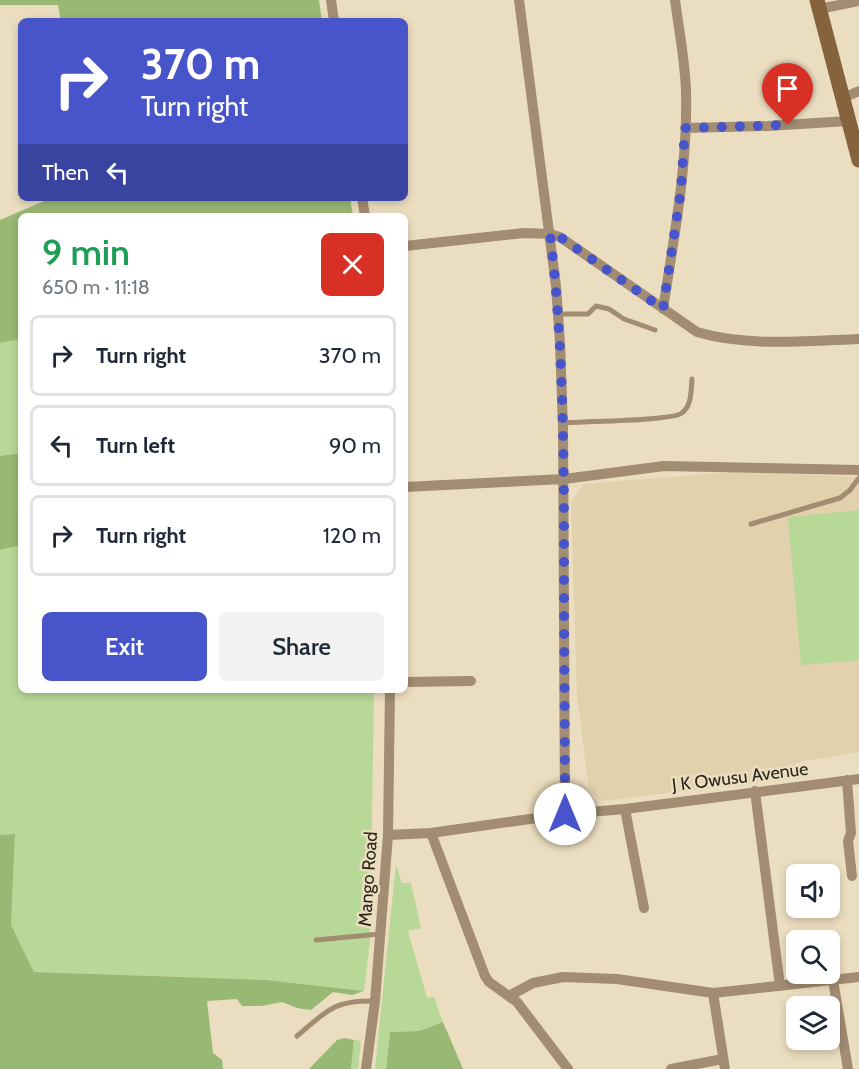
<!DOCTYPE html>
<meta charset="utf-8">
<style>
body{margin:0;font-family:Cabin,sans-serif;background:#f2f2f3;color:#1f2937;height:100vh;display:flex;flex-direction:column;font-size:22px;white-space:nowrap}
*{box-sizing:border-box;margin:0}
p{font-size:20px;color:#747a83}
.icon{flex:none;width:33px;height:33px;fill:none;stroke:currentColor;stroke-width:2;stroke-linecap:round;stroke-linejoin:round}
.map{position:relative;flex:1;overflow:hidden}
.details{position:absolute;left:18px;top:213px;width:390px;height:480px;display:flex;flex-direction:column;background:#fff;border-radius:9px;box-shadow:0 3px 9px #0003}
.details>*{flex:none}
.top-card{position:absolute;left:18px;top:18px;width:390px;height:183px;border-radius:9px;box-shadow:0 3px 9px #0003;background:#4854c9;color:#fff;overflow:hidden}
.tools{position:absolute;left:786px;top:864px;display:grid;gap:12px}
.tools a{display:grid;place-items:center;width:54px;height:54px;border-radius:9px;background:#fff;box-shadow:0 3px 9px #0003;font-size:30px}
.pin{position:absolute;display:grid;place-items:center;width:51px;height:51px;color:#fff;margin:-62px -26px;border-radius:50% 50% 50% 0;rotate:-45deg;box-shadow:0 0 6px #0007}
.pin .icon{rotate:45deg}
.me{position:absolute;width:66px;margin:-33px;rotate:0deg;stroke-linejoin:round;filter:drop-shadow(0 0 4px #0008)}
.turn{display:flex;align-items:center;gap:21px;height:126px;padding:0 24px;font-size:27px}
.turn .icon{width:78px;height:78px;stroke-width:2.5}
.turn b{display:block;font-size:42px;line-height:51px}
.then{display:flex;align-items:center;height:57px;padding:0 24px;background:#0003;gap:12px;font-size:22px}
.round{display:grid;place-items:center;flex:none;width:63px;height:63px;border-radius:9px;background:#f2f2f3}
.headline{display:flex;align-items:center;justify-content:space-between;height:102px;padding:0 24px}
h1{font-size:36px;font-weight:600;line-height:45px;color:#1e9e55}
.button{display:flex;gap:12px;margin-top:auto;padding:12px 24px}
.button a{flex:1;height:69px;border-radius:9px;background:#4854c9;color:#fff;font-size:24px;font-weight:600;line-height:69px;text-align:center}
.button a+a{background:#f2f2f3;color:#1f2937}
ul{padding:0;list-style:none}
li{display:flex;align-items:center;gap:18px;height:81px;margin:0 12px 9px;padding:0 12px;border:3px solid #e0e1e3;border-radius:9px}
li div{flex:1}
li b{display:block;font-size:22px}
li em{font-style:normal}
.map>svg:first-child{display:block}
.built{fill:#e1d1ac}
.green{fill:#b8d897}
.forest{fill:#97b973}
.lines{fill:none;stroke-linecap:round;stroke-linejoin:round}
.lane{stroke:#a28c72;stroke-width:5}
.street{stroke:#a28c72;stroke-width:10}
.secondary{stroke:#84633d;stroke-width:15}
.route{stroke:#4854c9;stroke-width:10;stroke-dasharray:0 18}
.labels{text-anchor:middle;stroke-width:5;stroke-linejoin:round;paint-order:stroke}
.street-label{font-size:18px;fill:#2c271c;stroke:#ebddbf}
</style>
<div class="map">
<svg width="859" height="1069" viewBox="0 0 859 1069">
<rect width="100%" height="100%" fill="#ebddbf"/>
<path class="built" d="M734 472 859 477V752L799 762 765 782 601 801 589 790 577 695 571 503 584 484Z"/>
<path class="green" d="M21 339V453L0 456V343Z
M859 510V660L801 665 788 517Z
M21 545V690H374L370 941 364 991 267 980 34 972 11 925 15 834 0 835V550Z
M396 864 402 883H411L421 928 408 931 427 998 434 997 443 1022 419 1031 390 1032 386 1069H375Z
M354 1040 361 1041 358 1069H351Z"/>
<path class="forest" d="M0 0H319L322 21H61L58 5H0Z
M51 198H350L353 216H21V339L0 343V220Z
M21 453V545L0 550V456Z
M15 834 11 925 34 972 267 980 364 991 352 995 333 992 311 1010 297 1008 282 1002 261 1006H242L237 999 207 1001 213 1053 222 1060 223 1069H0V835Z
M443 1022 463 1069H386L390 1032 419 1031Z
M345 1038 354 1040 351 1069H309L337 1040Z"/>
<g class="lines">
<path class="lane" d="M558 314H588L596 306 609 309 624 319 655 330
M563 423C582 421 673 421 682 413 692 405 691 390 692 379
M751 524 840 498 850 490 859 478
M316 940 380 934
M297 1036C327 1011 333 1000 375 1001"/>
<path class="street" d="M331 0 334 21
M519 0 556 286 560 343 563 428 565 814
M819 9 859 1
M843 98 859 91
M685 128 768 126 848 121
M362 198 365 216
M405 246 524 233 550 234 560 237 697 332C747 347 808 341 859 339
M663 309C674 237 688 164 686 91 685 61 679 30 675 0
M405 487 564 479 664 466 859 470
M405 682 471 681
M847 780 851 833 848 841 852 876
M755 791 780 986
M625 809 644 908
M431 833 485 976 489 982 517 1002 568 1069
M388 835 431 833 565 814 625 809 859 779
M833 980 848 1069
M713 993 725 1069
M509 996 533 983 563 977 617 979 713 993 859 977
M366 1069 375 1001 388 835 390 690
M671 1069 723 1059"/>
<path class="secondary" d="M817 0 859 160"/>
</g>
<g class="lines">
<path class="route" d="M565 814C565 726 564 639 564 551 564 445 563 339 550 234L560 237 663 309 681 190 685 128 788 125"/>
</g>
<g class="labels">
<g class="street-label">
<text transform="translate(740 777) rotate(-7)" y="6">J K Owusu Avenue</text>
<text transform="translate(368 879) rotate(-86)" y="6">Mango Road</text>
</g>
</g>
</svg>
<div class="tools">
<a><svg class="icon" aria-label="sound" viewBox="0 0 24 24"><path d="M4 9h4l5-4v14l-5-4H4zM17 9q2 3 0 6"/></svg></a>
<a><svg class="icon" aria-label="search" viewBox="0 0 24 24"><circle cx="10" cy="10" r="6"/><path d="M15 15l6 6"/></svg></a>
<a><svg class="icon" aria-label="layers" viewBox="0 0 24 24"><path d="M12 4l9 5-9 5-9-5zM3 14l9 5 9-5"/></svg></a>
</div>
<div class="pin" style="left:788px;top:125px;background:#d93025"><svg class="icon" aria-label="arrive" viewBox="0 0 24 24"><path d="M6 21V4h12l-3 4 3 4H6"/></svg></div>
<svg class="me" style="left:565px;top:814px" viewBox="-20 -20 40 40"><circle r="19" fill="#fff"/><path d="M0-13L10 11 0 6-10 11z" fill="#4854c9"/></svg>
<div class="top-card">
<div class="turn"><svg class="icon" aria-label="right" viewBox="0 0 24 24"><path d="M7 20v-9h11M14 6l5 5-5 5"/></svg><div><b>370 m</b>Turn right</div></div>
<div class="then">Then<svg class="icon" aria-label="left" viewBox="0 0 24 24"><path d="M17 20v-9H6M10 6l-5 5 5 5"/></svg></div>
</div>
<section class="details">
<div class="headline"><div><h1>9 min</h1><p>650 m · 11:18</p></div><a class="round" style="background:#d93025;color:#fff"><svg class="icon" aria-label="close" viewBox="0 0 24 24"><path d="M6 6l12 12M18 6L6 18"/></svg></a></div>
<ul>
<li><svg class="icon" aria-label="right" viewBox="0 0 24 24"><path d="M7 20v-9h11M14 6l5 5-5 5"/></svg><div><b>Turn right</b></div><em>370 m</em></li>
<li><svg class="icon" aria-label="left" viewBox="0 0 24 24"><path d="M17 20v-9H6M10 6l-5 5 5 5"/></svg><div><b>Turn left</b></div><em>90 m</em></li>
<li><svg class="icon" aria-label="right" viewBox="0 0 24 24"><path d="M7 20v-9h11M14 6l5 5-5 5"/></svg><div><b>Turn right</b></div><em>120 m</em></li>
</ul>
<div class="button"><a>Exit</a><a>Share</a></div>
</section>
</div>
